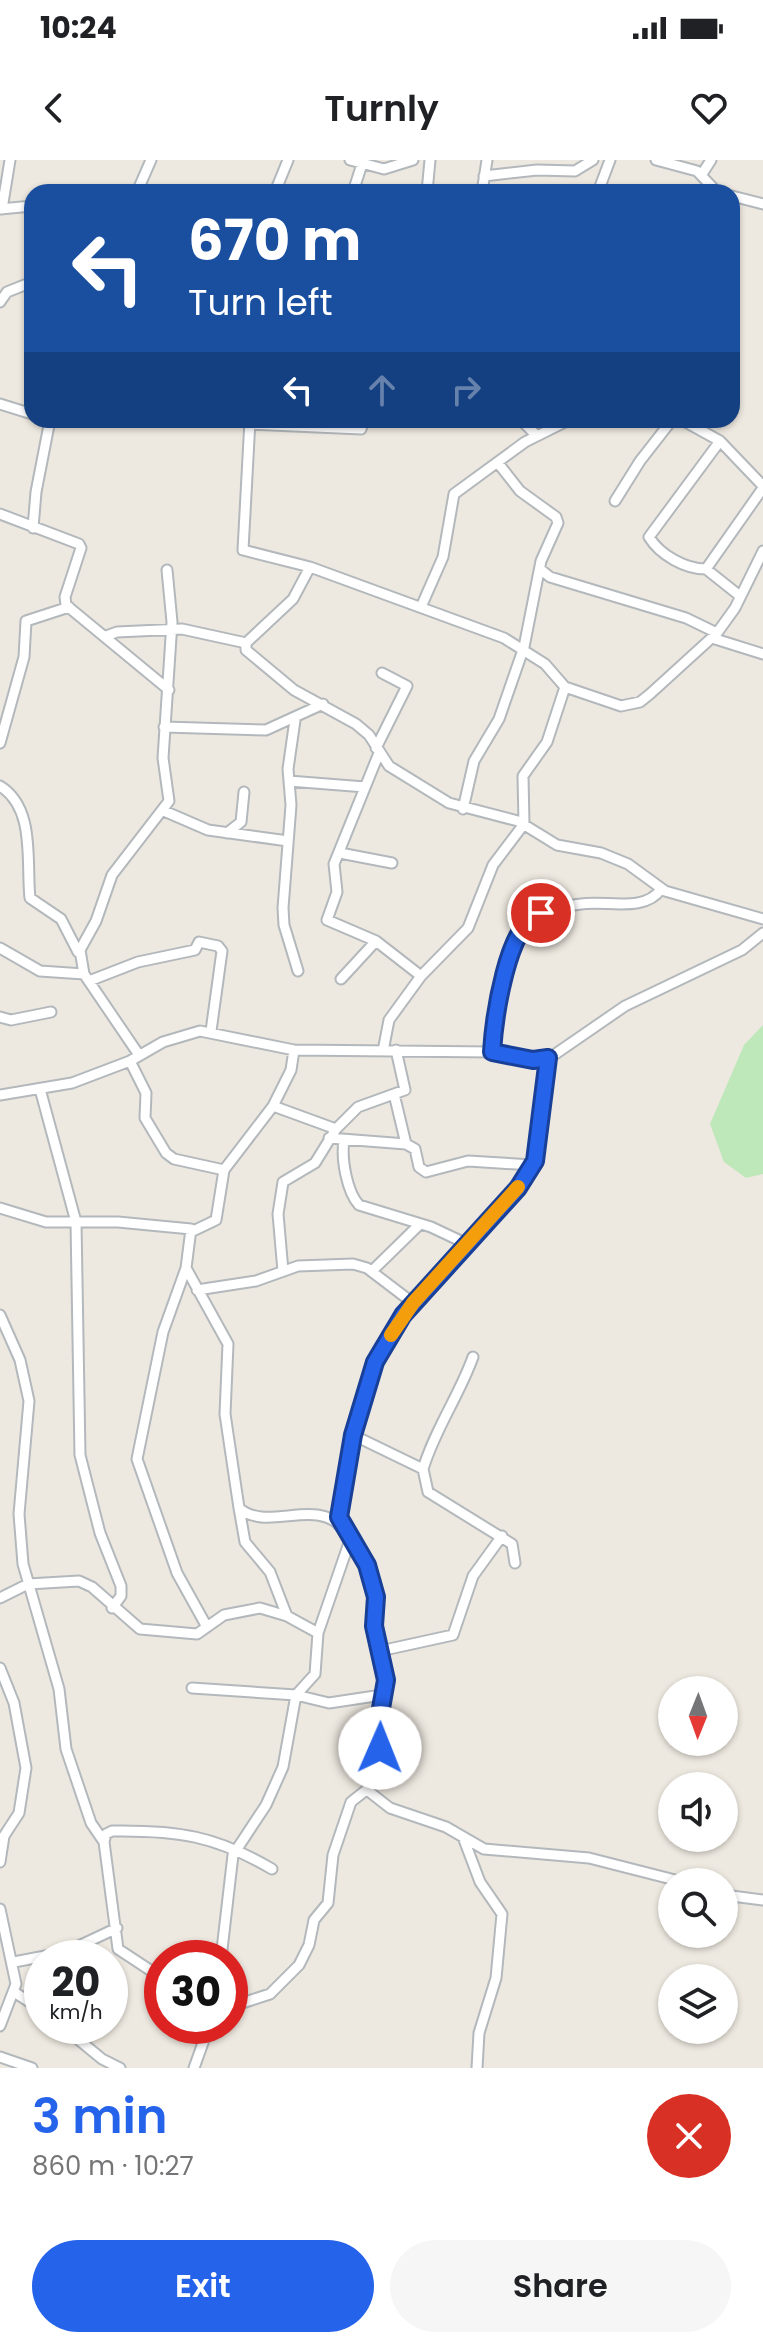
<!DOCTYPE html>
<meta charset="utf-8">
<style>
body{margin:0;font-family:Poppins,sans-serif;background:#f6f6f6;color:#202124;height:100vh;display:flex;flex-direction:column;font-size:30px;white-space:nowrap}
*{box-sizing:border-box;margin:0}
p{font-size:26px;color:#757577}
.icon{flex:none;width:44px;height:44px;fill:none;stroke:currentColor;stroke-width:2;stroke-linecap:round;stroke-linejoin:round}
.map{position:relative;height:1908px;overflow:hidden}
.sheet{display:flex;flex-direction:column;background:#fff;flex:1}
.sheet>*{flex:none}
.guide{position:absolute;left:24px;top:24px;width:716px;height:244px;border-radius:24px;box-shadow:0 2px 6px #0004;background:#1a4fa0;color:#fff;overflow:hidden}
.needle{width:52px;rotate:181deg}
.tools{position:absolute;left:658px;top:1516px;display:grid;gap:16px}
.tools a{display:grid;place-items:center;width:80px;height:80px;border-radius:50%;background:#fff;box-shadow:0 2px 6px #0004;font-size:40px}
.speed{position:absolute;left:24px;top:1780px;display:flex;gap:16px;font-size:40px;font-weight:700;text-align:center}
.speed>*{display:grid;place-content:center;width:104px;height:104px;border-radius:50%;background:#fff;box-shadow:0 2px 6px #0004;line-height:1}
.speed small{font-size:20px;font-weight:400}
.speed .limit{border:12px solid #d22;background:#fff;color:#111}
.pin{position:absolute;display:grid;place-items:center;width:68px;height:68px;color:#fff;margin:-34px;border:4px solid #fff;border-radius:50%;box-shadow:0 2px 8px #0007}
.me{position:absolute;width:88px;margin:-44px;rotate:1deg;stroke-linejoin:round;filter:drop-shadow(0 0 6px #0008)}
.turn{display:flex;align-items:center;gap:28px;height:168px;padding:0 32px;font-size:36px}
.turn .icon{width:104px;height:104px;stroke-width:2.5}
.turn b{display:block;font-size:56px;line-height:68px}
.lanes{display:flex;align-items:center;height:76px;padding:0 32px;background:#0003;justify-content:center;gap:40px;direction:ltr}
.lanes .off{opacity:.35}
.round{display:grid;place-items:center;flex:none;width:84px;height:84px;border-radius:42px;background:#f6f6f6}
.summary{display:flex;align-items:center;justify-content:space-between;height:136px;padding:0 32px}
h1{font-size:48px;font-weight:600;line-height:60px;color:#2563eb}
.cta{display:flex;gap:16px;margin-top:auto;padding:16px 32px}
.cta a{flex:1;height:92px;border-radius:48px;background:#2563eb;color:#fff;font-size:32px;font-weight:600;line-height:92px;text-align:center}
.cta a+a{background:#f6f6f6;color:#202124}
.status{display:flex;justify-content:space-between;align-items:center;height:56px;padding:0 40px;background:#fff;direction:ltr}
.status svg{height:22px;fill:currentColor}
header{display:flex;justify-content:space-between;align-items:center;height:104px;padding:0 32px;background:#fff;font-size:36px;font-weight:600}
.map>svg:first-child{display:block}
.green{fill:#bee8ba}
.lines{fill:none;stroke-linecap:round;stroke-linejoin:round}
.minor-casing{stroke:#b3b8bc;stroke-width:13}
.minor{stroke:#fff;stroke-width:9}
.route-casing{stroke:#184099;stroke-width:20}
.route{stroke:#2563eb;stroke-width:14}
.slow{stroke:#f59e0b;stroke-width:14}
</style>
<div class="status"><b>10:24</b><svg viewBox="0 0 49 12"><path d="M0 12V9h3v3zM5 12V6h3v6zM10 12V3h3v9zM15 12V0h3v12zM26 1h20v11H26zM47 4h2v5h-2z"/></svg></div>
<header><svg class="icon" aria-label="back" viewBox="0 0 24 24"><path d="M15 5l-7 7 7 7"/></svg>Turnly<svg class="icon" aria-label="heart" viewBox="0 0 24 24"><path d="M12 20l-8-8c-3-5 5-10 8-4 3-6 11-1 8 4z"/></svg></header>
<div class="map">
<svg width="763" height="1908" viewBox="0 0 763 1908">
<rect width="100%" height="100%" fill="#eee9e0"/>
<path class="green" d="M763 865V1014L746 1018 724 1002 710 964 744 885Z"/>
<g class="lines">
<g class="minor-casing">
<path id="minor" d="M350 0 384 9 413 0
M656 0 697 11 717 32
M702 14 711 0
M484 16 537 10 575 11 593 0
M137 32 151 0
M275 32 288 0
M353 32 362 4
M427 32 430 0
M482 32 487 0
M598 32 610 0
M732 36 763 44
M0 49 32 46
M2 49 10 0
M0 142 7 132 32 122
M0 244 32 254
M250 260 243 390 310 407 504 478 545 504 565 527 621 546 640 542 650 534 717 473 735 448 763 391
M521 260 537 276
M682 260 720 281 763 326
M250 264 361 269 364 260
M615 341 640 301 672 260
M0 354 79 384 81 388 65 437 66 445 169 530
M33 368 36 332 50 260
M310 407 293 439 246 483V490L294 530 356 564 369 575 389 606 449 643 518 661 557 685 601 693 628 704 665 731 763 759
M540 409 550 417 686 458 717 473
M706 409C685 409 660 395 649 377L720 281
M740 436 706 409 763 328
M421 447 443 397 454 334 525 282 569 260
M106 476 117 472 182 469 246 483
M712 478 763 494
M295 560 288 609 291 645 283 748 284 765 298 811
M164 567 266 570 323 544
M0 583 24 497 26 461 69 447
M376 588 407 526 382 513
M379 593 334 704 337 732 327 760 376 781 421 816 389 860 383 891
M289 621 365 627
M0 626C36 648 26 703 30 738L61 759 78 792
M463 649 474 601 499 559 524 487 541 401 558 363 556 357 520 331 498 303
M164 651 208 670 288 681
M227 673 241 662 244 632
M340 693 392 703
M0 788 40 811 84 814
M421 816 468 768 493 705 524 664 523 616 547 582 565 527
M341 819 376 781
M89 821 138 802 195 790 199 782 218 786 222 791 211 871
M0 857 11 860 51 852
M492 892C494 857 506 781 530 755 547 751 564 746 581 744 606 740 645 753 661 729
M139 895 84 814 80 790 96 761 112 715 169 641 163 598 172 462 167 410
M130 901 146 933 145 958 166 993 174 999 224 1010
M40 929 76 1062 80 1295 100 1373 121 1426V1436L112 1448
M394 934 406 984
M0 935 72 923 130 901 163 882 200 871 294 890 492 892 533 900 551 897 625 846 742 790 763 773
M273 946 336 969
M329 978 406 984 415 989 419 1007 426 1012 468 1001 532 1005
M344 981C341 999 347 1032 359 1045L431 1067 467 1084
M0 1048 46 1062H118L191 1069 186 1108 228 1184 225 1254 239 1348C265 1372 317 1338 341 1367
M193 1071 216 1060 224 1010 273 946 291 910 294 890
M186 1108 163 1172 137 1299 177 1413 207 1467
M283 1111 278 1054 283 1022 315 1003 336 969 358 947 405 930 396 890
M372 1111 420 1064
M197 1130 256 1121 298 1106 353 1104 367 1108 413 1143
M0 1155 20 1200 29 1241 19 1354 23 1404 59 1529 66 1589 91 1663 104 1682 118 1789 162 1818
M353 1275 423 1309 428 1332 512 1384 515 1403
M423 1309C435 1269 459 1236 473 1197
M239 1348 245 1382 270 1412 287 1456
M0 1438 28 1424 79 1421 92 1427 140 1469 197 1474 224 1455 260 1448 287 1456 318 1473
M380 1491 453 1475 473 1416 502 1376
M0 1508 14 1543 26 1608 19 1653 4 1676 0 1702
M192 1528 296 1535 329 1543 382 1535
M367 1630 390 1648 446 1667 484 1689 589 1698 683 1722
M463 1677 480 1722 502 1754 496 1818 479 1873 477 1908
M104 1682 106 1674 112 1671C178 1670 216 1676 272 1709
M724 1735 763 1740
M0 1749 16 1824 0 1866
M221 1798 233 1695 266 1645 283 1607 296 1535 315 1514 318 1473 350 1380
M14 1802 66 1792 117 1768
M14 1832 42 1850
M230 1847 270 1834 299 1805 309 1785 314 1760 328 1743 333 1695 351 1642 370 1627 381 1600 380 1560 386 1520 374 1466 376 1437 367 1405 343 1369 339 1350 353 1275 371 1212 413 1143 518 1028 532 1005 548 898
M62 1866 102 1899 120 1908
M0 1897 32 1908
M194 1908 209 1866"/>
</g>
<use href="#minor" class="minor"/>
</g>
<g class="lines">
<g class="route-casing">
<path id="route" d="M380 1588V1554L386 1520 374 1466 376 1437 367 1405 339 1357 353 1275 375 1202 403 1155 518 1028 535 1001 548 898 533 900 492 892C494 860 507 761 541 753"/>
</g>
<use href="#route" class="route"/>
<path class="slow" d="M391 1175 413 1143 518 1027"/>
</g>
</svg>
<div class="tools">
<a><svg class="needle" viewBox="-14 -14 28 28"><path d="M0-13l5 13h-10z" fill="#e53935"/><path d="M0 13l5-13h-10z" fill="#757577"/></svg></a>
<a><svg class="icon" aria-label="sound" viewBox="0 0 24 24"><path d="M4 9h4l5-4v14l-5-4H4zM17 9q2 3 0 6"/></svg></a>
<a><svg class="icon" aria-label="search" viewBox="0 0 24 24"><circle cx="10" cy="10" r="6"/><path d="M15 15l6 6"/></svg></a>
<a><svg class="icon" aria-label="layers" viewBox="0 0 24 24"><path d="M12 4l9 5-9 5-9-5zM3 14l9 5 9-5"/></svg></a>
</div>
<div class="speed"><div>20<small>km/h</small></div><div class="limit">30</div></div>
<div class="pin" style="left:541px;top:753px;background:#d93025"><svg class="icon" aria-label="arrive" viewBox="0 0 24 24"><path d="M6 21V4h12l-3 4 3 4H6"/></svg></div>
<svg class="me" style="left:380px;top:1588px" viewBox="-20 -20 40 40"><circle r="19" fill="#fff"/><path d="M0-13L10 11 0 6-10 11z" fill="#2563eb"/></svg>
<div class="guide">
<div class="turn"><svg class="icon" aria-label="left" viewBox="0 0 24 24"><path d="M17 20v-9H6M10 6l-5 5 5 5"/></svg><div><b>670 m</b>Turn left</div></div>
<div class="lanes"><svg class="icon" aria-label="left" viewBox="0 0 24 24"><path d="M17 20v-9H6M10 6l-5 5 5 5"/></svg><svg class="icon off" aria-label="ahead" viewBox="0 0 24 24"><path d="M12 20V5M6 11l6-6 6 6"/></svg><svg class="icon off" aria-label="right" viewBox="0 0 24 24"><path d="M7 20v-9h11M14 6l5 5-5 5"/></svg></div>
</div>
</div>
<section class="sheet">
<div class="summary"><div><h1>3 min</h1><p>860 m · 10:27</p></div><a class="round" style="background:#d93025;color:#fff"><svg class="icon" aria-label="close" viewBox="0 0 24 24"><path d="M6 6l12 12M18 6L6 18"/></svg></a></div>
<div class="cta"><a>Exit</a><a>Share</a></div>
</section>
